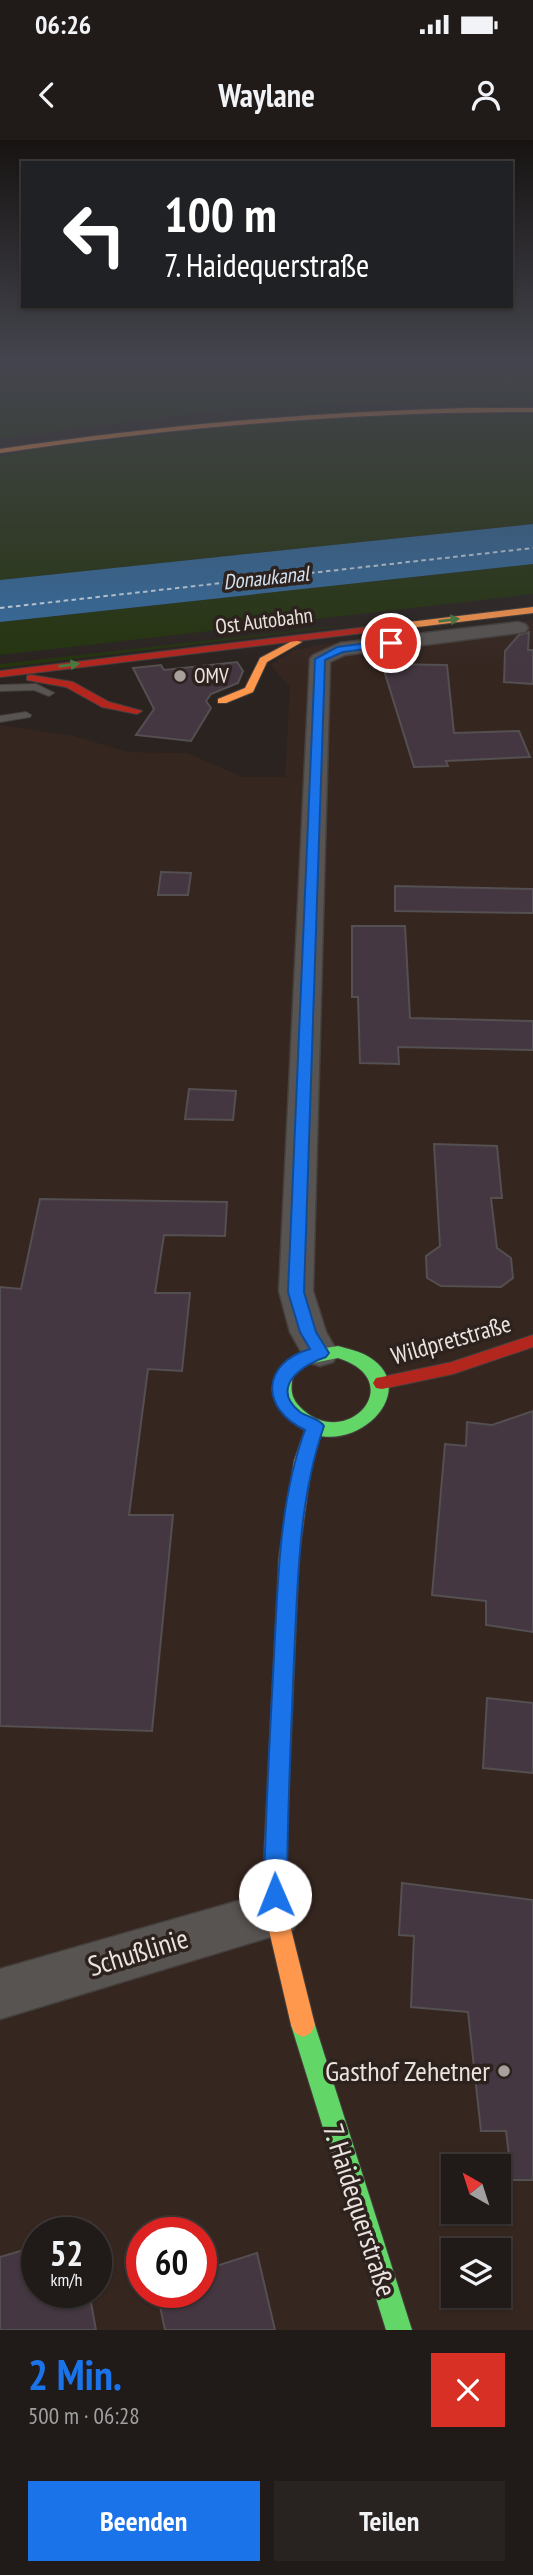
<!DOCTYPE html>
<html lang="de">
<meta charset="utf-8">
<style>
body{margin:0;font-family:"PT Sans Narrow",sans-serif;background:#282321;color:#f1f3f6;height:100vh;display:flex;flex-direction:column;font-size:26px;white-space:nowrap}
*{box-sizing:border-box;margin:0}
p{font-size:23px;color:#a2a1a2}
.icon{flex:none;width:38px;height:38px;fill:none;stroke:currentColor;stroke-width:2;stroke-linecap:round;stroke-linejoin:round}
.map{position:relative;height:2190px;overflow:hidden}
.panel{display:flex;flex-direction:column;background:#201a18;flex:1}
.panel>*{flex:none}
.banner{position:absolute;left:21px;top:21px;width:492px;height:147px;border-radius:0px;box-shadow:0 2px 5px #0004,0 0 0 2px #3d3837;background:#202124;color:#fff;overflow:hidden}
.needle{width:46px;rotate:321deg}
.buttons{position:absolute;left:441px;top:2014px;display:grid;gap:14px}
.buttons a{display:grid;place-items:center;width:70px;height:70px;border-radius:0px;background:#201a18;box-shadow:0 2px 5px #0004,0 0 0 2px #3d3837;font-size:35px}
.speed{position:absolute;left:21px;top:2077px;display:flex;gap:14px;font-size:35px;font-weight:700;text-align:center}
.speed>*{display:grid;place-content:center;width:91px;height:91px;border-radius:50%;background:#201a18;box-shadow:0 2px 5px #0004,0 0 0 2px #3d3837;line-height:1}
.speed small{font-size:18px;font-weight:400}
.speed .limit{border:10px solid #d22;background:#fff;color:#111}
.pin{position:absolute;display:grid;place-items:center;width:60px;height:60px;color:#fff;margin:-30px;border:4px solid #fff;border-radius:50%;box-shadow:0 2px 7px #0007}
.me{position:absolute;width:77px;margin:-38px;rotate:359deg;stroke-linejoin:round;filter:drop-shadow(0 0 5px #0008)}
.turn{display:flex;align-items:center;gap:24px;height:147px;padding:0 28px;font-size:32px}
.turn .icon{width:91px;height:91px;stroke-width:2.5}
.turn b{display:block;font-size:49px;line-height:60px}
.round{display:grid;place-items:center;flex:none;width:74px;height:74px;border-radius:0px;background:#282321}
.head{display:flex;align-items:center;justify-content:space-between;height:119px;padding:0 28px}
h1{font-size:42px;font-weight:700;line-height:52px;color:#1a73e8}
.primary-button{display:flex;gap:14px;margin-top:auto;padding:14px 28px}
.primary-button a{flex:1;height:80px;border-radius:0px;background:#1a73e8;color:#fff;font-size:28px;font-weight:700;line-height:80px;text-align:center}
.primary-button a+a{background:#282321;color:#f1f3f6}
.status{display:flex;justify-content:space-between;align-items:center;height:49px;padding:0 35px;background:#201a18;direction:ltr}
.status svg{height:19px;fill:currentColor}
header{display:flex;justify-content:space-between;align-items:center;height:91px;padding:0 28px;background:#201a18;font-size:32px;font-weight:700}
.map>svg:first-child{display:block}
.built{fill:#362620;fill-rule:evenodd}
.green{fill:#24340e}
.water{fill:#356ea1}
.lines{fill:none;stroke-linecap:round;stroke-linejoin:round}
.ferry{stroke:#d2e2f2;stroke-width:2;stroke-dasharray:4.5 3.5;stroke-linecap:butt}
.building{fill:#443741;stroke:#544f50;stroke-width:2}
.lane-casing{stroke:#45403e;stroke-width:2}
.street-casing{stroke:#45403e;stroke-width:3}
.fast-casing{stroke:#45403e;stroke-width:2}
.slow-casing{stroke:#45403e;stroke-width:2}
.jam-casing{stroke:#45403e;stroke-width:2}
.lane{fill:#585452;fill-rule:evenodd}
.street{fill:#585452;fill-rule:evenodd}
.fast{fill:#63d668;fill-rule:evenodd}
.slow{fill:#ff974d;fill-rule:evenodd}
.jam{fill:#b3261e;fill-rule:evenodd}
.oneway{fill:#487c42}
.route{fill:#1a73e8;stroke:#114b97;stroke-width:2}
.poi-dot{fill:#a7a09d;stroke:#2d221d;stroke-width:2.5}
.labels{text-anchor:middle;stroke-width:7;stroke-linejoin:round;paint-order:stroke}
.far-water-label{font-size:21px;font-style:italic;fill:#d2e2f2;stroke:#2d221d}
.far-street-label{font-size:21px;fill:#ebe3e0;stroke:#2d221d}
.far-poi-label{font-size:21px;fill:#ebe3e0;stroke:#2d221d;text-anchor:start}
.street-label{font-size:24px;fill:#ebe3e0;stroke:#2d221d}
.near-street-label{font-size:28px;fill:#ebe3e0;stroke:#2d221d}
.near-poi-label{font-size:28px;fill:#ebe3e0;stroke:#2d221d;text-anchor:end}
</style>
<div class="status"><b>06:26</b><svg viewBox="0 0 49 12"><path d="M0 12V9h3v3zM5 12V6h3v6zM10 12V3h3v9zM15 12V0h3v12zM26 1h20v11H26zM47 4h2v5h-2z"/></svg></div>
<header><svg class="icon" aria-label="back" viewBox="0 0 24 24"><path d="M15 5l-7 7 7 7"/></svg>Waylane<svg class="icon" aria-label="person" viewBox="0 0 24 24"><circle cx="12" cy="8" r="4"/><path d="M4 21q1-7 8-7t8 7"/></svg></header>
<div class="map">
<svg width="533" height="2190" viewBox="0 0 533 2190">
<rect width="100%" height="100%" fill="#2a2320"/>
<path class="built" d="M533 480V2190H0V585L75 596 128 612 188 613 242 637H285L290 547 271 526 273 523 294 510 331 503ZM453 2026H499V2072H453ZM37 2093H96V2152H37ZM142 2093H201V2152H142ZM453 2110H499V2156H453Z"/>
<path class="green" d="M0 223H533V260L244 267 0 299Z
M533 274V384L0 440V316L42 308 324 276Z
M533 424V454L0 515V482Z
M335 486V487L0 528V524Z"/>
<path class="water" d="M533 384V424L0 482V440Z"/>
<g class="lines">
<path class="ferry" d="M0 468 533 408"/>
</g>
<path class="building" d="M529 492 528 510H533V544L504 542 505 511 519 495Z
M237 522 243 531 238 543 211 554 206 561 211 568 191 601 136 595 154 569 133 528 161 525 164 530Z
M382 524 447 525 454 593 519 591 530 617 446 621 448 626 414 627Z
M161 732 191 733 188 755H158Z
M395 746 533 749V773L395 771Z
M352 786H405L410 878 533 881V910L398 907 399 924 360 923 358 857H352Z
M189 949 236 951 233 980 185 979Z
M434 1004 497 1006 502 1058H491L497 1108 511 1118 513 1138 501 1147 441 1146 427 1138 426 1116 440 1106Z
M40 1059 227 1062 225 1096 164 1095 155 1153H190L182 1231 148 1229 129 1375H173L152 1591 0 1586V1147L21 1149Z
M533 1271V1492L486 1485V1461L432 1455 445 1304 466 1306 467 1282 492 1285Z
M487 1558 533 1563V1633L483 1628Z
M402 1743 533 1760V2040H512L506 1991H481L468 1872 411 1867 414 1796 399 1795Z
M37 2106V2152H89L96 2190H0V2117Z
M257 2113 275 2190H165L157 2152H201V2131Z"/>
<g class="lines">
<g class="lane-casing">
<path id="lane" d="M36 544 54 553 49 556 34 550 0 551V545Z
M26 572 31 575 30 577 0 582V576Z"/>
</g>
<g class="street-casing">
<path id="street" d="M518 482 525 484 528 488 525 492 345 515 330 522 313 1151 326 1192 338 1213 333 1222 320 1226 307 1222 290 1192 279 1151 310 519 313 515 340 503Z
M276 1750 293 1756 300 1773 293 1790 0 1879V1829Z"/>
</g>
<g class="fast-casing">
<path id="fast" d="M338 1206C348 1209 360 1211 369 1217 436 1258 315 1354 272 1250 281 1211 304 1212 338 1206ZM338 1218C410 1241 347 1311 302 1269 291 1259 290 1250 293 1236L308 1224Z
M303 1873 311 1877 315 1885 412 2190H386L291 1885 295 1877Z"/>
</g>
<g class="slow-casing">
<path id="slow" d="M466 268H533V272C354 272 177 287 0 313V309C155 286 309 272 466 268Z
M533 467V473L401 489 396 486 401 483Z
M294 500 302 502 267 522 253 552 226 563H218V559L245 548 260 518Z
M315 1279 321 1281 324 1286 312 1321 299 1416 286 1715 287 1773 315 1885 311 1893 303 1897 295 1893 291 1885 265 1773 264 1715 279 1416 294 1321 306 1286 309 1281Z"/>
</g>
<g class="jam-casing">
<path id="jam" d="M401 483 404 484V488L0 537V531Z
M31 535 73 542 109 562 142 571 137 574 102 567 66 547 27 540V536Z
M533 1195V1207L453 1234 382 1249 376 1248 373 1243 376 1238 382 1237 452 1222Z"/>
</g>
<use href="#lane" class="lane"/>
<use href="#street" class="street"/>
<use href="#fast" class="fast"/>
<use href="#slow" class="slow"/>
<use href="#jam" class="jam"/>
</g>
<defs><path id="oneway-solid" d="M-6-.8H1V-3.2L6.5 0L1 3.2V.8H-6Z" transform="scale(1.75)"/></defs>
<g class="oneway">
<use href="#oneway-solid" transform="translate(449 480) rotate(-7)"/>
<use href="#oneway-solid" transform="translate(69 525) rotate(-7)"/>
</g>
<linearGradient id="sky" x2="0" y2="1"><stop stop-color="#171312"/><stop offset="0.42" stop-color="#44454e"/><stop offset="1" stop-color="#44454e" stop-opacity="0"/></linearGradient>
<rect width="533" height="530" fill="url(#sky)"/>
<path class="route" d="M391 500 396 503 395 505 343 512 325 520 304 1152 316 1192 329 1213 326 1217C303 1224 269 1247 300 1272 308 1278 318 1277 324 1286 298 1361 298 1442 294 1519 291 1598 287 1677 287 1755L283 1763 275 1766 267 1763 264 1755C265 1675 270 1596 274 1516 278 1440 279 1361 305 1290 260 1269 261 1223 310 1209L300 1192 288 1152 315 519 337 507Z"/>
<g class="poi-dot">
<circle cx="180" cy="536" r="7"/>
<circle cx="504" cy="1931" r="7"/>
</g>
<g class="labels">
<g class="far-water-label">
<text transform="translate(266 438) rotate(-6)" y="7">Donaukanal</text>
</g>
<g class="far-street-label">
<text transform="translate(264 481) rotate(-7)" y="7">Ost Autobahn</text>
</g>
<g class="far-poi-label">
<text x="194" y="543">OMV</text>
</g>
<g class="street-label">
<text transform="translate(451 1200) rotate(-16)" y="8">Wildpretstraße</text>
</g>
<g class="near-street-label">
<text transform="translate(138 1812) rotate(-17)" y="10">Schußlinie</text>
<text transform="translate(360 2070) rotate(72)" y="10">7. Haidequerstraße</text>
</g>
<g class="near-poi-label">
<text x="490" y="1941">Gasthof Zehetner</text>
</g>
</g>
</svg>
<div class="buttons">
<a><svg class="needle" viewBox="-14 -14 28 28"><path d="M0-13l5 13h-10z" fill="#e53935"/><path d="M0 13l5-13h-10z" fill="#a2a1a2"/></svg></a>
<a><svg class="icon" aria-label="layers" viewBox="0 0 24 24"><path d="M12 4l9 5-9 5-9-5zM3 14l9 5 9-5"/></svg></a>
</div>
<div class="speed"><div>52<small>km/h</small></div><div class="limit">60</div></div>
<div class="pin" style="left:391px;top:503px;background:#d93025"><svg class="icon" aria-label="arrive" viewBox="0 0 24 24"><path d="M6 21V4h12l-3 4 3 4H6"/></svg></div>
<svg class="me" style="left:275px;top:1755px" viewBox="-20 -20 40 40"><circle r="19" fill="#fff"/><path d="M0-13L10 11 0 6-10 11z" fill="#1a73e8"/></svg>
<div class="banner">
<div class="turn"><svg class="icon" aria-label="left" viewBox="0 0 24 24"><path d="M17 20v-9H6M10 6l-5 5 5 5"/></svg><div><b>100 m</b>7. Haidequerstraße</div></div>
</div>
</div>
<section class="panel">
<div class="head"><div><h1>2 Min.</h1><p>500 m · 06:28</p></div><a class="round" style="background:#d93025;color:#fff"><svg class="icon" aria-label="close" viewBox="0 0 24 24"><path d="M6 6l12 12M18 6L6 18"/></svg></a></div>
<div class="primary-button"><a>Beenden</a><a>Teilen</a></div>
</section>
